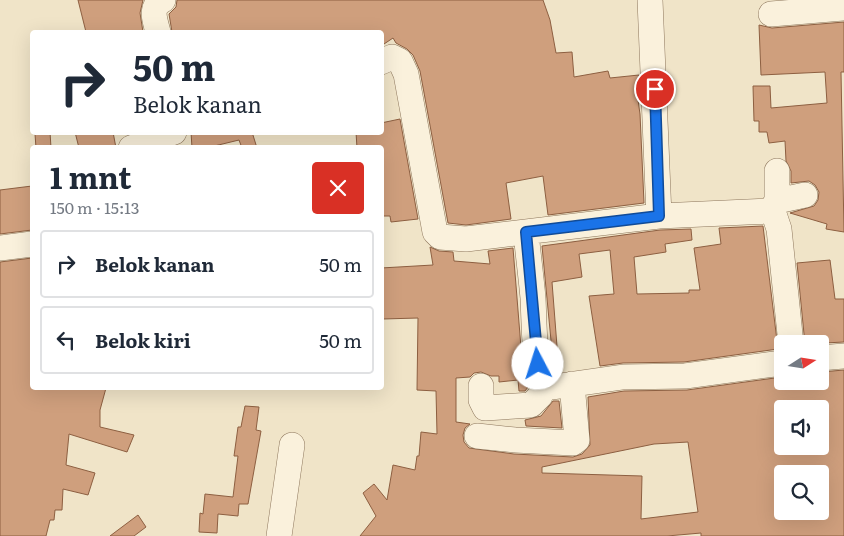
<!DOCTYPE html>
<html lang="id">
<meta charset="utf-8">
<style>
:root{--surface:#fff;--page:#f6f6f7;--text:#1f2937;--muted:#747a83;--line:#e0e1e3}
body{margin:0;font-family:Literata,serif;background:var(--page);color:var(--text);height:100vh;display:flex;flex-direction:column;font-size:19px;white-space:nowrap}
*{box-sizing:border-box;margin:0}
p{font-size:16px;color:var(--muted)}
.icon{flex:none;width:28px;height:28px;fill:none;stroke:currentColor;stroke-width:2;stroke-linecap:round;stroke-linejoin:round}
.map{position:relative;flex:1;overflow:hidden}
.sheet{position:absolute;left:30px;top:145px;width:354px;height:245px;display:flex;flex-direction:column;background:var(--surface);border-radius:5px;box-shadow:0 5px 20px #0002}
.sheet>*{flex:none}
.top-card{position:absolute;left:30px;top:30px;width:354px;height:105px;border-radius:5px;box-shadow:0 5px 20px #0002;background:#fff;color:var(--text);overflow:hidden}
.needle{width:32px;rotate:78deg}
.controls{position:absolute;left:774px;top:335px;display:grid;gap:10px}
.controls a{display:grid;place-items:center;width:55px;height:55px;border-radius:5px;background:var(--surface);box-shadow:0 5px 20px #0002;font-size:25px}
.pin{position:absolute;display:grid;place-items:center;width:42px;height:42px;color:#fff;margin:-21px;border:2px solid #fff;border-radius:50%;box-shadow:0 1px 5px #0007}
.me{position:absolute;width:55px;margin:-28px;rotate:355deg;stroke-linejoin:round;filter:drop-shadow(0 0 4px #0008)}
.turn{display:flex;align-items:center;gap:18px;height:105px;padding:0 20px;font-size:22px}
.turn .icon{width:65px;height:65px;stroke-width:2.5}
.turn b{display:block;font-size:35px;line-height:42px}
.round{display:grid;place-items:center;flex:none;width:52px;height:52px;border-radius:5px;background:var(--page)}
.summary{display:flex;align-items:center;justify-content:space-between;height:85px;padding:0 20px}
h1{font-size:30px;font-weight:700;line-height:38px}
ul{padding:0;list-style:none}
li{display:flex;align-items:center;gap:15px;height:68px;margin:0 10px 8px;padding:0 10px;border:2px solid var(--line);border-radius:5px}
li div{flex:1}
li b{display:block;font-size:19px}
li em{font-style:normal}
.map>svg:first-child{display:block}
.building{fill:#cf9f7d;stroke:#8d5f41;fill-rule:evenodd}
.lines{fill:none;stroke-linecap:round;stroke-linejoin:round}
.minor-casing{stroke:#8d765c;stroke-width:26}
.minor{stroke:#faf1dc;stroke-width:25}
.route-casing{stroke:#114b97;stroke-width:12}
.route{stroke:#1a73e8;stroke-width:9}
</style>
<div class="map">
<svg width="844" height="536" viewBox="0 0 844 536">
<rect width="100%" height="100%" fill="#f0e4c8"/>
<!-- building -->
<path class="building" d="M 78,0 L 143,0 L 140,13 L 143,32 L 86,32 Z
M 177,0 L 543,0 L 550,20 L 556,53 L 572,52 L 574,77 L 608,71 L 610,78 L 639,75 L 639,93 L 637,93 L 640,114 L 644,203 L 548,215 L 543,176 L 506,183 L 511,219 L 466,225 L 448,223 L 420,71 L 413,55 L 407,49 L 396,43 L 393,38 L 381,46 L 381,32 L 172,32 L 169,14 L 176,7 Z
M 844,22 L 844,72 L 841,72 L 844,232 L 826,229 L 827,224 L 790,213 L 814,206 L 818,200 L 819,192 L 815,185 L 809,181 L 791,183 L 791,171 L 786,161 L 785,141 L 769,143 L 767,132 L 759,132 L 759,121 L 754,121 L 753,86 L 770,86 L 771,108 L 827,103 L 825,72 L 761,75 L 759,25 L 772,28 Z
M 400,119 L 418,219 L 391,222 L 390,216 L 381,216 L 381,148 L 357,148 L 356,132 L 381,132 L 381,123 Z
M 50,132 L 51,148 L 36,148 L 35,134 Z
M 75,132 L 113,132 L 116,148 L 79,148 Z
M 191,132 L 252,132 L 257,148 L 242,148 L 239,140 L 206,148 L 192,148 Z
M 32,186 L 32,230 L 0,234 L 0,190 Z
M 763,226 L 778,349 L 684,362 L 623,363 L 600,366 L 589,296 L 614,294 L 610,250 L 579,254 L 582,277 L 552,282 L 559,372 L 554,372 L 542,246 L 660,230 L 691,229 L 692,240 L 665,244 L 666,252 L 634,257 L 637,294 L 689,293 L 689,290 L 700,290 L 694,248 L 721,244 L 719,228 Z
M 430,247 L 439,251 L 453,252 L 454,261 L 490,264 L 488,251 L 513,248 L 522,360 L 528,387 L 525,391 L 519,391 L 518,380 L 499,382 L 499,376 L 491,376 L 481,372 L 474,373 L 470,377 L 456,378 L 456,422 L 470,424 L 465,428 L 463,435 L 464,442 L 469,448 L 514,454 L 573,457 L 582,454 L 590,445 L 588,397 L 624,391 L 687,390 L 782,377 L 782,381 L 823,381 L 821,372 L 844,370 L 844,536 L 701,536 L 701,533 L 667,536 L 360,536 L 376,516 L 363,493 L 374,484 L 387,500 L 393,465 L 415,470 L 417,456 L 419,456 L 421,432 L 437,434 L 436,391 L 417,390 L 418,318 L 383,319 L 381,298 L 381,268 L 433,265 ZM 782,409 L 820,409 L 820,454 L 809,446 L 782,446 ZM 688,442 L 698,512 L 641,519 L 642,476 L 542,473 L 542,467 L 654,444 ZM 782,474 L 822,474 L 820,511 L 782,511 Z
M 32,258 L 32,388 L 106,388 L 100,410 L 100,427 L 134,435 L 127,452 L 69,434 L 66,465 L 95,473 L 88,495 L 63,489 L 62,510 L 55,510 L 54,520 L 50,520 L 46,536 L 0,536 L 0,262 Z
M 830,260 L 835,299 L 844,299 L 844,342 L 805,344 L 797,263 Z
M 553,401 L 559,401 L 562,428 L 526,426 L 525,420 L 541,416 Z
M 245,406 L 259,407 L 256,430 L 261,431 L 248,504 L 239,504 L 238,516 L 218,514 L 217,533 L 199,532 L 200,513 L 203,514 L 205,494 L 233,497 L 238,456 L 234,456 L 238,427 L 241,427 Z
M 138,515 L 146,527 L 134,536 L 110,536 Z"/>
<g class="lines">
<!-- minor casing -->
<g class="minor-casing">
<path id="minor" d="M 650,0 L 659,216
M 771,14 L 844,8
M 158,32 C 155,20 149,7 163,0
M 381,62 L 392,57 L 400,61 L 406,74 L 435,232 L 440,237 L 466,239 L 659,216 L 770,211 L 774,214 L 779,229 L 791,344
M 131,148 L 174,132
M 777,171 L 777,201
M 770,211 L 777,201 L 805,195
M 526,232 C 528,254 531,276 533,298 C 534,314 534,377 544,386 L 553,387 L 623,377 L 685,376 L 782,363
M 0,248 L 32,244
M 820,358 L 844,356
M 481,386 L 481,400 L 485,408 L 531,405 L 540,396 L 544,386
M 477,436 L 515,440 L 573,443 L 577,440 L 572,384
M 279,536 L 292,445"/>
</g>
<!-- minor -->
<use href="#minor" class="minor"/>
</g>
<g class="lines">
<!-- route casing -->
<g class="route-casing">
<path id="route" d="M 538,364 L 526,232 L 659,216 L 655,89"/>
</g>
<!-- route -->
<use href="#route" class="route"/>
</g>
</svg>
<div class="controls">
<a><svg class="needle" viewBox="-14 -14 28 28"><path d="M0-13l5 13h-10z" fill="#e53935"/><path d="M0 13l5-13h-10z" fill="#747a83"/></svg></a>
<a><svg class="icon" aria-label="sound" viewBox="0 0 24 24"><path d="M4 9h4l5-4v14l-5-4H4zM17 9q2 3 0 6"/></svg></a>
<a><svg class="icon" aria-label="search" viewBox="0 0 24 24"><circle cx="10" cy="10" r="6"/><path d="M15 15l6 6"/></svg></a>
</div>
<div class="pin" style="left:655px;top:89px;background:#d93025"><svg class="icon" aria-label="arrive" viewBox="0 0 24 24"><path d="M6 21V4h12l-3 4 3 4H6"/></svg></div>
<svg class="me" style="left:538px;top:364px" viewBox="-20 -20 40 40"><circle r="19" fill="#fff"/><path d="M0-13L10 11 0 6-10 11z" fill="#1a73e8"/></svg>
<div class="top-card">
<div class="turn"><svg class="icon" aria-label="right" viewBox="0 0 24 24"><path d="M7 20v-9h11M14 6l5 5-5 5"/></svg><div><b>50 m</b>Belok kanan</div></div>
</div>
<section class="sheet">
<div class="summary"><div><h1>1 mnt</h1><p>150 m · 15:13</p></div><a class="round" style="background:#d93025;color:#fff"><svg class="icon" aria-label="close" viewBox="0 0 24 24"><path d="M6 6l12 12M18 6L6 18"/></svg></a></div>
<ul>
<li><svg class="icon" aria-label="right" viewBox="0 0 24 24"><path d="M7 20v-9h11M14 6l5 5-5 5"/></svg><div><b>Belok kanan</b></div><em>50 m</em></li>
<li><svg class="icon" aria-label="left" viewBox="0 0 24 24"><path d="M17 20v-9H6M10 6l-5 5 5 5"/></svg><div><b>Belok kiri</b></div><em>50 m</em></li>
</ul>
</section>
</div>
